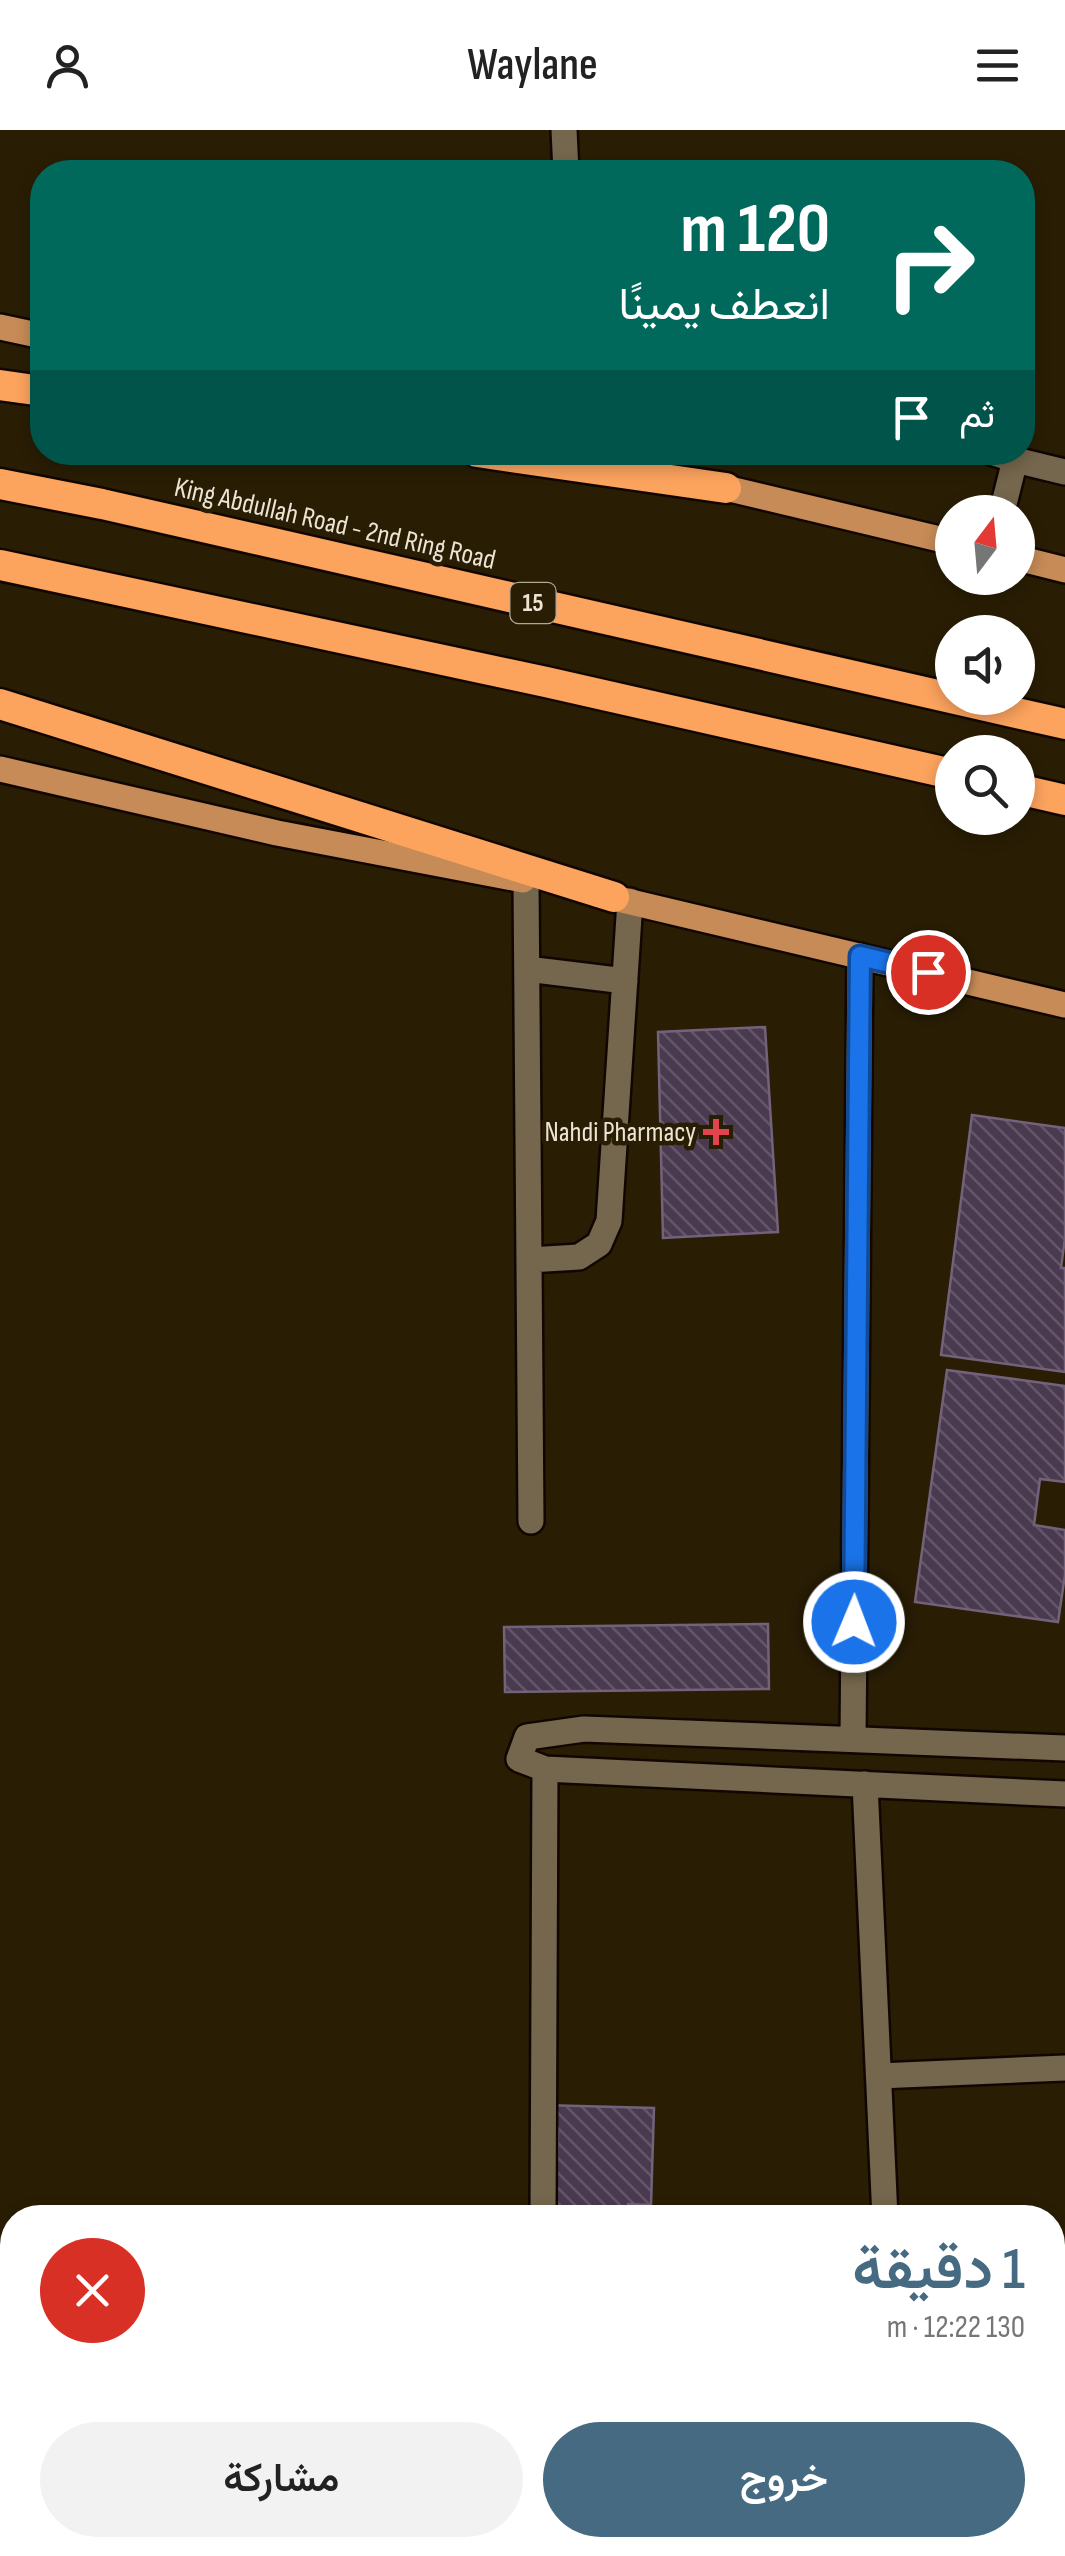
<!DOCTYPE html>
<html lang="ar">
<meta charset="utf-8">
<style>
:root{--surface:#fff;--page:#f2f2f2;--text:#222;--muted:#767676;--accent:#466a81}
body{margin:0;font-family:"Sofia Sans Condensed",Vazirmatn,sans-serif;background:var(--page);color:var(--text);direction:rtl;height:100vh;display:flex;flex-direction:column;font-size:38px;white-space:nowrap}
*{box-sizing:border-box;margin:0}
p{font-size:32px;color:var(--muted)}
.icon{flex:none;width:55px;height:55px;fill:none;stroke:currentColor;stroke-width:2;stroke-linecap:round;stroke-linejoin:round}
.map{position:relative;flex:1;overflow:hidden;direction:ltr}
.side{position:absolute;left:0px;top:2075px;width:1065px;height:352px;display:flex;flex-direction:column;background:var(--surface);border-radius:40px 40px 0 0;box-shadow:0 5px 15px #0003;direction:rtl}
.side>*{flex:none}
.banner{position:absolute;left:30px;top:30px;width:1005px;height:305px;border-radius:40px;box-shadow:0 5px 15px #0003;direction:rtl;background:#00695c;color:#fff;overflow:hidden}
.needle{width:65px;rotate:16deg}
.controls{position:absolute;left:935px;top:365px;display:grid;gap:20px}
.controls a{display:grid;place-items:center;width:100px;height:100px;border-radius:50%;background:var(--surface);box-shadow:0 5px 15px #0003;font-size:50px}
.pin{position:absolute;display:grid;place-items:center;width:85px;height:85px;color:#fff;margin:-42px;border:5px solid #fff;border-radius:50%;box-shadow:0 2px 10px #0007}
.me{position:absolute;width:110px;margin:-55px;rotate:1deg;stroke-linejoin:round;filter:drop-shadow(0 0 8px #0008)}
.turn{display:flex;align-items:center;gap:35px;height:210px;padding:0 40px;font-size:45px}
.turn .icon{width:130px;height:130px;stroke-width:2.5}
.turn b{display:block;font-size:70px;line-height:85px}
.then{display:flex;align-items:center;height:95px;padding:0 40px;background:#0003;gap:20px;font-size:38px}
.round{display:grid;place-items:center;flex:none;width:105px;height:105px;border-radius:52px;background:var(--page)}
.summary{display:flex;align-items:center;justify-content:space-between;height:170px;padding:0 40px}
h1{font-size:60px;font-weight:600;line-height:75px;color:var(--accent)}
.action{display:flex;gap:20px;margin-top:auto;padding:20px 40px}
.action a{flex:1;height:115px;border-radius:60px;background:var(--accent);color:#fff;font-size:40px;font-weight:600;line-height:115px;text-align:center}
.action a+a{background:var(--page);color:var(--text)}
header{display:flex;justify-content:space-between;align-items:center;height:130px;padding:0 40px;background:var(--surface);font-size:45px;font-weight:600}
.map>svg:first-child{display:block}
.building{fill:url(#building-back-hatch);stroke:#73627a;stroke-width:2.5}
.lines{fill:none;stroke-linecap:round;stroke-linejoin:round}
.minor-casing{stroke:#110700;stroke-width:30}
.major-casing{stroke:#110700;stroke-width:30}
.highway-casing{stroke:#110700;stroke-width:35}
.minor{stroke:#75674d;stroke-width:25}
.major{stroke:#c68b57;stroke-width:25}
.highway{stroke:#fca35e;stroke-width:30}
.route-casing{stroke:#114b97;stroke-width:25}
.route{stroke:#1a73e8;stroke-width:18}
.health-dot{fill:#e0444e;stroke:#291d04;stroke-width:4}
.labels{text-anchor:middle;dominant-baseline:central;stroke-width:9;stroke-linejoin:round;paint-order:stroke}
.shield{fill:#291d04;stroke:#b2a896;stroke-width:2.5}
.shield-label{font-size:25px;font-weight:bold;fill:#ece4d5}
.street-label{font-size:28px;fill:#ece4d5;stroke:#291d04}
.poi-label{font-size:28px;fill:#ece4d5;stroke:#291d04;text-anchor:end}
</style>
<header><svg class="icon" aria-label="menu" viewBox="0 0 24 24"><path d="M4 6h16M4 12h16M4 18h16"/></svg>Waylane<svg class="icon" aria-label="person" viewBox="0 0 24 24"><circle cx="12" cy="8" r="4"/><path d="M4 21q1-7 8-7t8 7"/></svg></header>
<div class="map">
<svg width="1065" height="2426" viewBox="0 0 1065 2426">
<defs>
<pattern id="building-back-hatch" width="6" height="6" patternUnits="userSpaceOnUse" patternTransform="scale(2.5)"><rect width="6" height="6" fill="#4a3a50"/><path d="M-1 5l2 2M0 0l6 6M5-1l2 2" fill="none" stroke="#645668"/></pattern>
</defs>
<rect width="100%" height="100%" fill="#291d04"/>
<!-- building -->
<path class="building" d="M 765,897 L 778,1102 L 663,1108 L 658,902 Z
M 972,985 L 1065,998 L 1065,1108 L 1061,1138 L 1065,1138 L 1065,1242 L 941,1225 Z
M 947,1240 L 1065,1256 L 1065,1352 L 1040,1349 L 1034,1395 L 1065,1400 L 1065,1445 L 1058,1492 L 915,1472 Z
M 768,1494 L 769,1559 L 505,1562 L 504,1497 Z
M 542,1975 L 654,1978 L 651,2075 L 628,2074 L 628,2088 L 555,2088 L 558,2002 L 541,2001 Z"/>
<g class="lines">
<!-- minor casing -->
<g class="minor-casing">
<path id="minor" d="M 564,0 L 566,42
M 991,322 L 1015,330 L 1002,382
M 1015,330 L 1065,342
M 526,751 L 531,1391
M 527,839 L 625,851
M 529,1130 L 579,1127 L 599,1114 L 609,1091 L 630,771
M 853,1609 L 860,826
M 1065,1618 L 584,1599 L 527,1607 L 519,1629 L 545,1639 L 1065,1664
M 865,1654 L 885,2088
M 879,1946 L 1065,1938
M 543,2088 L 545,1639
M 1052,2157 L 1065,2156
M 900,2415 L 901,2426
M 541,2426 L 542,2415"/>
</g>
<!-- major casing -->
<g class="major-casing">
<path id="major" d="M 0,197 L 42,206
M 709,354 L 952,412
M 1018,428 L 1065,440
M 0,639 L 277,703 L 523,750
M 597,764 L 1065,875"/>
</g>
<!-- highway casing -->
<g class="highway-casing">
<path id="highway" d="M 0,255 L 42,261
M 477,322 L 726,358
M 0,354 L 102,374 L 1065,594
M 0,435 L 546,552 L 952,644
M 0,574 L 614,767
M 1018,659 L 1065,670"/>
</g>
<!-- minor -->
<use href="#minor" class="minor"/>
<!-- major -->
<use href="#major" class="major"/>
<!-- highway -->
<use href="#highway" class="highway"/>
</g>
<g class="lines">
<!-- route casing -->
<g class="route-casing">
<path id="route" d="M 854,1492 L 860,826 L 928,842"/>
</g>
<!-- route -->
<use href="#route" class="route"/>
</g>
<!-- markers -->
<path class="health-dot" d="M711 987h10v10h10v10h-10v10h-10v-10h-10v-10h10z"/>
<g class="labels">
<!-- shield labels -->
<rect class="shield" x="510.5" y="453" width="45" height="40" rx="8"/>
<g class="shield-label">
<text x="533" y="473">15</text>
</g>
<!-- street labels -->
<g class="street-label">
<text transform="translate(335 394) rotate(13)">King Abdullah Road - 2nd Ring Road</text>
</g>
<!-- poi labels -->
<g class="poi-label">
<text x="696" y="1002">Nahdi Pharmacy</text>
</g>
</g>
</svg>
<div class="controls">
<a><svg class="needle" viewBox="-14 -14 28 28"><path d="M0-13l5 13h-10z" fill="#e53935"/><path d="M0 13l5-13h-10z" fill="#767676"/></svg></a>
<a><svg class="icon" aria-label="sound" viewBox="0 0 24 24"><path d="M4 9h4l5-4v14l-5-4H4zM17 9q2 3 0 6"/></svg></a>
<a><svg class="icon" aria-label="search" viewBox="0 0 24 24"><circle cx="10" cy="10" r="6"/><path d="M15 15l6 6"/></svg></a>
</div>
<div class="pin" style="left:928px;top:842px;background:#d93025"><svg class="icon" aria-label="arrive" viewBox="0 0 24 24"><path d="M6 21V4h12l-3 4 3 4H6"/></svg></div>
<svg class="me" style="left:854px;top:1492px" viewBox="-20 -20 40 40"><circle r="17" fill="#1a73e8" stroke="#fff" stroke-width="3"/><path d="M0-11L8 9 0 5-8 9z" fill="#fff"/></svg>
<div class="banner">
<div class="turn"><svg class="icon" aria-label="right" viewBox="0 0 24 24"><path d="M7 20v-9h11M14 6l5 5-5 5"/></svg><div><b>120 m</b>انعطف يمينًا</div></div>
<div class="then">ثم<svg class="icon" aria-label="arrive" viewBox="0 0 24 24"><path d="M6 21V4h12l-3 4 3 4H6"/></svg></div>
</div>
<section class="side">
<div class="summary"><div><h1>1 دقيقة</h1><p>130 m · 12:22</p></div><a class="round" style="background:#d93025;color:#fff"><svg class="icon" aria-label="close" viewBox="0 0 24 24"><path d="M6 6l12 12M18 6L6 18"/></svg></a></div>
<div class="action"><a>خروج</a><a>مشاركة</a></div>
</section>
</div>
